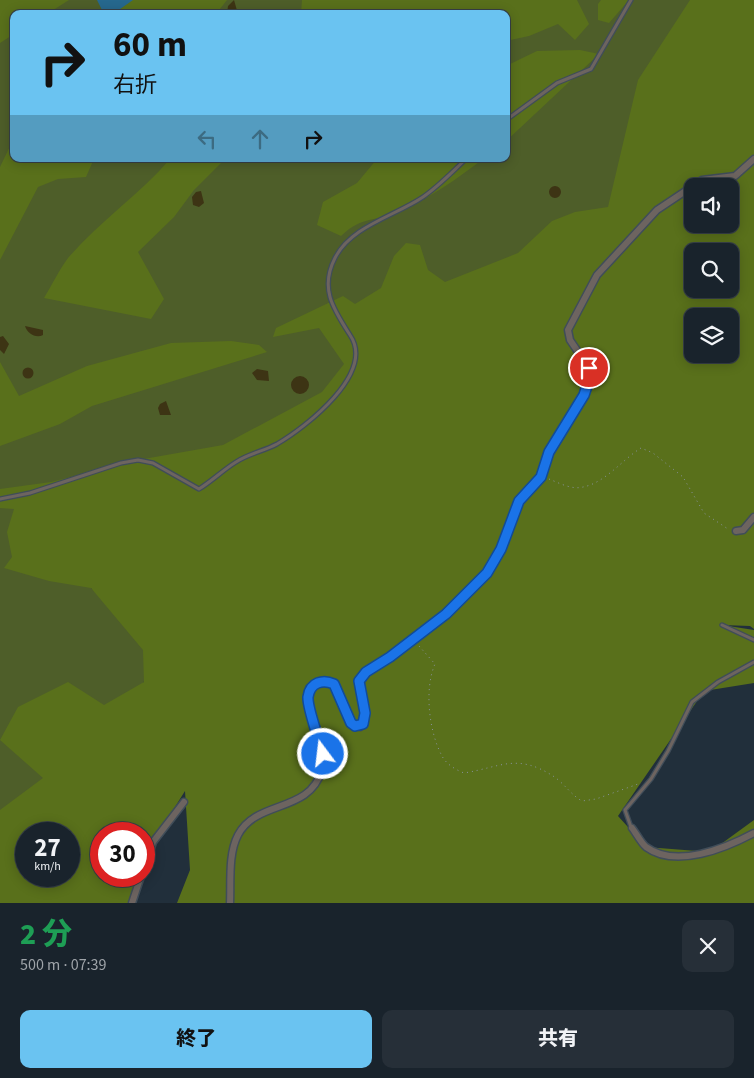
<!DOCTYPE html>
<html lang="ja">
<meta charset="utf-8">
<style>
:root{--surface:#19232c;--page:#262f38;--text:#f1f3f6;--muted:#9fa4a9;--line:#374048;--accent:#6ac3f1}
body{margin:0;font-family:"Source Sans 3","Noto Sans JP",sans-serif;background:var(--page);color:var(--text);height:100vh;display:flex;flex-direction:column;font-size:19px;white-space:nowrap}
*{box-sizing:border-box;margin:0}
p{font-size:16px;color:var(--muted)}
.icon{flex:none;width:28px;height:28px;fill:none;stroke:currentColor;stroke-width:2;stroke-linecap:round;stroke-linejoin:round}
.map{position:relative;height:903px;overflow:hidden}
.drawer{display:flex;flex-direction:column;background:var(--surface);flex:1}
.drawer>*{flex:none}
.hud{position:absolute;left:10px;top:10px;width:500px;height:152px;border-radius:10px;box-shadow:0 2px 12px #0003,0 0 0 1px var(--line);background:#6ac3f1;color:#111;overflow:hidden}
.fabs{position:absolute;left:684px;top:178px;display:grid;gap:10px}
.fabs a{display:grid;place-items:center;width:55px;height:55px;border-radius:10px;background:var(--surface);box-shadow:0 2px 12px #0003,0 0 0 1px var(--line);font-size:25px}
.speed{position:absolute;left:15px;top:822px;display:flex;gap:10px;font-size:25px;font-weight:700;text-align:center}
.speed>*{display:grid;place-content:center;width:65px;height:65px;border-radius:50%;background:var(--surface);box-shadow:0 2px 12px #0003,0 0 0 1px var(--line);line-height:1}
.speed small{font-size:12px;font-weight:400}
.speed .limit{border:8px solid #d22;background:#fff;color:#111}
.pin{position:absolute;display:grid;place-items:center;width:42px;height:42px;color:#fff;margin:-21px;border:2px solid #fff;border-radius:50%;box-shadow:0 1px 5px #0007}
.me{position:absolute;width:55px;margin:-28px;rotate:345deg;stroke-linejoin:round;filter:drop-shadow(0 0 4px #0008)}
.turn{display:flex;align-items:center;gap:18px;height:105px;padding:0 20px;font-size:22px}
.turn .icon{width:65px;height:65px;stroke-width:2.5}
.turn b{display:block;font-size:35px;line-height:42px}
.lanes{display:flex;align-items:center;height:48px;padding:0 20px;background:#0003;justify-content:center;gap:25px;direction:ltr}
.lanes .off{opacity:.35}
.round{display:grid;place-items:center;flex:none;width:52px;height:52px;border-radius:10px;background:var(--page)}
.summary{display:flex;align-items:center;justify-content:space-between;height:85px;padding:0 20px}
h1{font-size:30px;font-weight:800;line-height:38px;color:#1e9e55}
.primary-button{display:flex;gap:10px;margin-top:auto;padding:10px 20px}
.primary-button a{flex:1;height:58px;border-radius:10px;background:var(--accent);color:#111;font-size:20px;font-weight:800;line-height:58px;text-align:center}
.primary-button a+a{background:var(--page);color:var(--text)}
.map>svg:first-child{display:block}
.green{fill:#4e5e29;fill-rule:evenodd}
.forest{fill:#59701b;fill-rule:evenodd}
.sand{fill:#3d3414}
.water{fill:#26688e}
.lines{fill:none;stroke-linecap:round;stroke-linejoin:round}
.service-casing{stroke:#404d59;stroke-width:5.5}
.minor-casing{stroke:#404d59;stroke-width:9}
.path{stroke:#89949e;stroke-width:1;stroke-dasharray:1 4;stroke-linecap:butt}
.service{stroke:#6d6460;stroke-width:3}
.minor{stroke:#6d6460;stroke-width:6}
.route-casing{stroke:#114b97;stroke-width:12}
.route{stroke:#1a73e8;stroke-width:9}
</style>
<div class="map">
<svg width="754" height="903" viewBox="0 0 754 903">
<rect width="100%" height="100%" fill="#212f3b"/>
<!-- green -->
<path class="green" d="M 0,0 L 729,0 L 620,225 L 91,588 L 157,640 L 120,758 L 0,822 ZM 14,14 L 506,14 L 506,159 L 14,159 Z"/>
<!-- forest -->
<path class="forest" d="M 0,0 L 69,0 L 47,14 L 14,14 L 14,34 L 0,43 Z
M 132,0 L 227,0 L 216,14 L 113,14 Z
M 302,0 L 577,0 L 589,24 L 575,40 L 558,24 L 529,36 L 506,41 L 506,14 L 301,14 Z
M 601,0 L 629,0 L 609,23 L 598,20 L 598,4 Z
M 690,0 L 754,0 L 754,629 L 750,626 L 722,625 L 754,630 L 754,683 L 704,691 L 618,816 L 646,847 L 710,852 L 754,820 L 754,903 L 177,903 L 190,870 L 185,791 L 153,842 L 144,874 L 144,834 L 101,834 L 101,876 L 143,876 L 135,903 L 0,903 L 0,810 L 43,778 L 0,740 L 18,707 L 68,682 L 104,705 L 144,682 L 143,650 L 91,588 L 49,581 L 4,568 L 12,557 L 7,532 L 14,509 L 0,508 L 0,489 L 51,482 L 138,460 L 223,445 L 322,392 L 344,364 L 319,328 L 273,337 L 276,328 L 343,296 L 355,304 L 381,288 L 394,256 L 406,243 L 420,245 L 428,270 L 445,282 L 518,253 L 552,221 L 575,212 L 608,207 L 638,80 ZM 692,186 L 730,186 L 730,224 L 692,224 ZM 692,251 L 730,251 L 730,289 L 692,289 ZM 692,316 L 730,316 L 730,354 L 692,354 ZM 26,834 L 69,834 L 69,876 L 26,876 Z
M 580,50 L 599,54 L 506,141 L 506,66 L 537,51 Z
M 14,138 L 14,159 L 94,159 L 86,177 L 58,179 L 38,187 L 0,260 L 0,167 Z
M 170,159 L 225,159 L 194,190 L 174,217 L 138,252 L 164,299 L 151,319 L 44,298 C 52,285 59,270 68,258 C 99,222 139,195 170,159 Z
M 377,159 L 483,159 C 458,178 430,198 401,211 C 377,222 363,215 341,236 L 317,225 L 323,202 L 357,183 Z
M 231,341 L 259,345 L 267,352 L 92,406 L 60,424 L 0,446 L 0,362 L 19,396 L 87,366 L 171,343 Z"/>
<!-- sand -->
<path class="sand" d="M 234,0 L 238,14 L 227,14 L 228,6 Z
M549 192a6 6 0 1 1 12 0a6 6 0 1 1-12 0Z
M 201,191 L 204,203 L 199,207 L 193,205 L 192,197 L 196,192 Z
M 25,326 L 43,330 L 43,335 C 36,339 27,333 25,326 Z
M 3,336 L 9,344 L 4,354 L 0,350 L 0,337 Z
M22.5 373a5.5 5.5 0 1 1 11 0a5.5 5.5 0 1 1-11 0Z
M 257,369 L 268,371 L 269,381 L 257,380 L 252,373 Z
M291 385a9 9 0 1 1 18 0a9 9 0 1 1-18 0Z
M 166,401 L 171,415 L 160,415 L 158,408 L 160,404 Z"/>
<!-- water -->
<path class="water" d="M 97,0 L 133,0 L 113,14 L 104,14 Z"/>
<g class="lines">
<!-- service casing -->
<g class="service-casing">
<path id="service" d="M 506,120 L 557,83 L 591,69 L 631,0
M 0,499 L 30,493 L 121,463 L 138,460 L 153,463 L 199,489 C 212,481 223,470 236,462 C 248,454 264,451 277,444 C 306,427 376,373 350,335 C 334,310 319,289 335,258 C 351,226 395,216 423,197 C 439,186 452,172 466,159
M 722,625 L 754,640
M 631,827 L 625,810 L 651,779 L 668,751 L 692,702 L 718,682 L 754,662"/>
</g>
<!-- minor casing -->
<g class="minor-casing">
<path id="minor" d="M 736,531 L 743,530 L 754,517
M 632,828 C 636,833 641,843 646,847 C 676,869 726,848 754,833
M 144,869 L 153,842 L 184,802
M 132,903 L 141,876
M 230,903 C 231,882 228,854 238,835 C 257,799 309,814 322,770 C 328,747 311,722 308,699 C 307,684 322,678 334,684 L 351,723 L 360,727 L 363,724 L 365,713 L 359,681 L 366,672 L 390,657 L 447,614 L 487,573 L 501,549 L 519,501 L 541,477 L 549,452 L 584,395 L 589,380 L 589,368 L 570,340 L 568,330 L 597,275 L 657,210 L 702,180 L 735,176 L 754,159"/>
</g>
<!-- path -->
<path class="path" d="M 549,479 C 559,483 572,490 583,487 C 605,483 623,459 641,448 L 653,453 L 683,477 L 704,513 L 728,529
M 419,646 L 435,664 C 424,689 429,732 442,756 C 446,764 456,770 464,773 C 501,767 517,753 553,776 C 564,783 571,795 582,801 L 596,799 L 641,783"/>
<!-- service -->
<use href="#service" class="service"/>
<!-- minor -->
<use href="#minor" class="minor"/>
</g>
<g class="lines">
<!-- route casing -->
<g class="route-casing">
<path id="route" d="M 323,754 C 320,742 307,708 308,697 C 310,682 323,679 334,684 L 351,723 L 355,726 L 363,724 L 365,713 L 359,681 L 366,672 L 390,657 L 446,614 L 487,573 L 501,549 L 519,501 L 541,477 L 549,452 L 584,395 L 589,380 L 589,368"/>
</g>
<!-- route -->
<use href="#route" class="route"/>
</g>
</svg>
<div class="fabs">
<a><svg class="icon" aria-label="sound" viewBox="0 0 24 24"><path d="M4 9h4l5-4v14l-5-4H4zM17 9q2 3 0 6"/></svg></a>
<a><svg class="icon" aria-label="search" viewBox="0 0 24 24"><circle cx="10" cy="10" r="6"/><path d="M15 15l6 6"/></svg></a>
<a><svg class="icon" aria-label="layers" viewBox="0 0 24 24"><path d="M12 4l9 5-9 5-9-5zM3 14l9 5 9-5"/></svg></a>
</div>
<div class="speed"><div>27<small>km/h</small></div><div class="limit">30</div></div>
<div class="pin" style="left:589px;top:368px;background:#d93025"><svg class="icon" aria-label="arrive" viewBox="0 0 24 24"><path d="M6 21V4h12l-3 4 3 4H6"/></svg></div>
<svg class="me" style="left:323px;top:754px" viewBox="-20 -20 40 40"><circle r="17" fill="#1a73e8" stroke="#fff" stroke-width="3"/><path d="M0-11L8 9 0 5-8 9z" fill="#fff"/></svg>
<div class="hud">
<div class="turn"><svg class="icon" aria-label="right" viewBox="0 0 24 24"><path d="M7 20v-9h11M14 6l5 5-5 5"/></svg><div><b>60 m</b>右折</div></div>
<div class="lanes"><svg class="icon off" aria-label="left" viewBox="0 0 24 24"><path d="M17 20v-9H6M10 6l-5 5 5 5"/></svg><svg class="icon off" aria-label="ahead" viewBox="0 0 24 24"><path d="M12 20V5M6 11l6-6 6 6"/></svg><svg class="icon" aria-label="right" viewBox="0 0 24 24"><path d="M7 20v-9h11M14 6l5 5-5 5"/></svg></div>
</div>
</div>
<section class="drawer">
<div class="summary"><div><h1>2 分</h1><p>500 m · 07:39</p></div><a class="round"><svg class="icon" aria-label="close" viewBox="0 0 24 24"><path d="M6 6l12 12M18 6L6 18"/></svg></a></div>
<div class="primary-button"><a>終了</a><a>共有</a></div>
</section>
